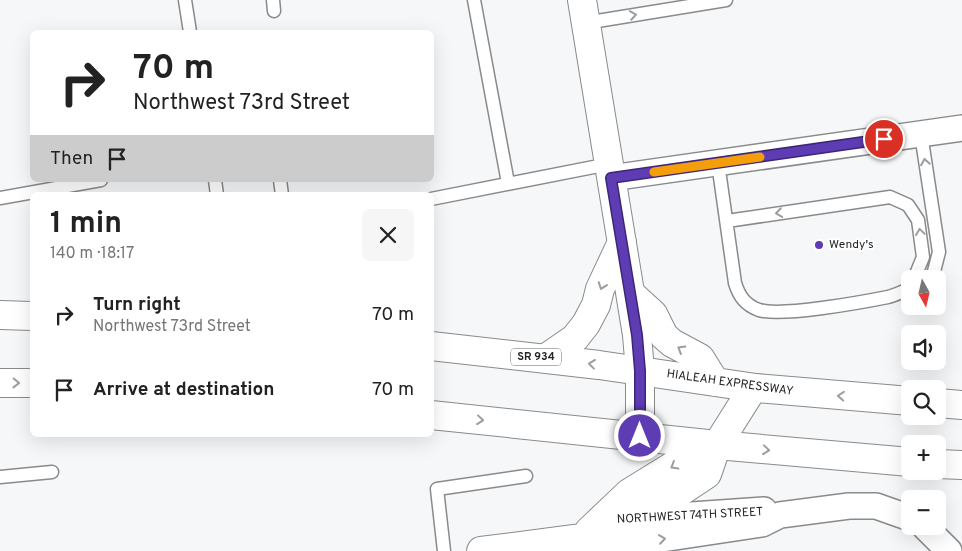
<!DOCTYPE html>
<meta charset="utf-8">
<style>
:root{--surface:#fff;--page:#f6f6f6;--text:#222;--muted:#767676}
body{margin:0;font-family:Overpass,sans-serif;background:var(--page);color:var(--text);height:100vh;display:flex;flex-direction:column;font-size:19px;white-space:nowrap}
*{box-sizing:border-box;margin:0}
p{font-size:16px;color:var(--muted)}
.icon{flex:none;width:28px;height:28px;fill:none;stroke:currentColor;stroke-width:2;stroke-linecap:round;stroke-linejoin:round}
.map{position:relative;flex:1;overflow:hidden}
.side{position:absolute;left:30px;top:192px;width:404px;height:245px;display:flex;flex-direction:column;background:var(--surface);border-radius:8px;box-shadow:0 5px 20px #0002}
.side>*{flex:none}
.top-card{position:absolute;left:30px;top:30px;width:404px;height:152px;border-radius:8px;box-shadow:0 5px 20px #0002;background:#fff;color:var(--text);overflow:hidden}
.needle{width:32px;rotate:172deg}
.buttons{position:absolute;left:901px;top:270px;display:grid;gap:10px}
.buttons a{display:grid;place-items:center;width:45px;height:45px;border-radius:8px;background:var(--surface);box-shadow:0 5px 20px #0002;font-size:25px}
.pin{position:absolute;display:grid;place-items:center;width:42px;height:42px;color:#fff;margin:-21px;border:2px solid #fff;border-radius:50%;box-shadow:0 1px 5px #0007}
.me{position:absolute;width:55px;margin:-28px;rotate:0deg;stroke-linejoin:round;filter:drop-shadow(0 0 4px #0008)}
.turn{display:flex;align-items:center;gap:18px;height:105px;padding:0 20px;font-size:22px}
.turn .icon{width:65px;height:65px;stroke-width:2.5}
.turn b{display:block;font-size:35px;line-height:42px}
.then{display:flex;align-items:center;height:48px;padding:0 20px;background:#0003;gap:10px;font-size:19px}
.round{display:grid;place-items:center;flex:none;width:52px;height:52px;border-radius:8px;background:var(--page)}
.headline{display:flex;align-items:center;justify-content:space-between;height:85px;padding:0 20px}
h1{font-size:30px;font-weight:700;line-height:38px}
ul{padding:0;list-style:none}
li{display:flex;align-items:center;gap:15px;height:75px;padding:0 20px}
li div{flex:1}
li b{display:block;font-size:19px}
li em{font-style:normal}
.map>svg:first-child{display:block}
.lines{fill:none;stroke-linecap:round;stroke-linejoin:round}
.lane-casing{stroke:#898a8b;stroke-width:15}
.street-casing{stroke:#898a8b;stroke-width:28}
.secondary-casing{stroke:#898a8b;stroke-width:30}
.primary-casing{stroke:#898a8b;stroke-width:30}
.lane{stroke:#fff;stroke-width:12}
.street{stroke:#fff;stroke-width:25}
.secondary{stroke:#fff;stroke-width:28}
.primary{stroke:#fff;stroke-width:28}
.oneway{stroke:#9d9d9d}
.route-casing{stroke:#3d2775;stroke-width:12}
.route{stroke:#5e3cb4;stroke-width:9}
.slow{stroke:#f59e0b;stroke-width:9}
.poi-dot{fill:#5e3cb4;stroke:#fff;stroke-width:2}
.labels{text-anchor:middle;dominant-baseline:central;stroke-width:4;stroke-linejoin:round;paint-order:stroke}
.shield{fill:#fff;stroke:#666667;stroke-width:1}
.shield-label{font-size:11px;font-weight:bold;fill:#252526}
.poi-label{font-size:12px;fill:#252526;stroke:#fff;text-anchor:start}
.street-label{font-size:12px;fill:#252526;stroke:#fff}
</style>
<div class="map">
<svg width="962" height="551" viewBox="0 0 962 551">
<rect width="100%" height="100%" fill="#f6f7f8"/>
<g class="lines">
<!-- lane casing -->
<g class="lane-casing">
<path id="lane" d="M 185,0 L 190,32
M 273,0 L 274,11
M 474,0 L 508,183
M 585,23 L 726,0
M 921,134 L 939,252 L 932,279
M 718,163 L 735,283 C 739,296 745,305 759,310 C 781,317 863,302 888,297 C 896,295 903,291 910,289
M 215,180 L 217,195
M 280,180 L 282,195
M 0,198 L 101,180
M 431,199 L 609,164
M 727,221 L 890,197 L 908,205 L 918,220 L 923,257 L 914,279
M 0,477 L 52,472
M 444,551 L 437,489 L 526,476"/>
</g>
<!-- street casing -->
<g class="street-casing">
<path id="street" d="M 611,178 L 962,128
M 634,519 L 764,510
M 924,526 L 949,551
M 582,538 L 601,548 L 762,524 L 780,515 L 849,506 L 876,506 L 910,518"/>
</g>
<!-- secondary casing -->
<g class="secondary-casing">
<path id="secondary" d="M 582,0 L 637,335 L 640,371 L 640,437
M 546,358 L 575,338 L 586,324 L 596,305 L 600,289 L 622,242
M 589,531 L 629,493 L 676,464 L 717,445
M 481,551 L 582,538 L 624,523 L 665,502 L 707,474 L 717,445 L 753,388"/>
</g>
<!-- primary casing -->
<g class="primary-casing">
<path id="primary" d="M 631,294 L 653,314 L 664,336 L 672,343 L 700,358 L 715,382
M 0,315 L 32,316
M 431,346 L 599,365 L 756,388 L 910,401
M 0,383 L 32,383
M 938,403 L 962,405
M 431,415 L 717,445 L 910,462
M 938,464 L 962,465"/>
</g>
<!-- lane -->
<use href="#lane" class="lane"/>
<!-- street -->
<use href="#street" class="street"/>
<!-- secondary -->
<use href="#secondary" class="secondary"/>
<!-- primary -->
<use href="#primary" class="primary"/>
</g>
<!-- one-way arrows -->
<defs><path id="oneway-chevron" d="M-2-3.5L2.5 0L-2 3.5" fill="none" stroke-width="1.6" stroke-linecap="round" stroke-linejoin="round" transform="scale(1.25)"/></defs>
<g class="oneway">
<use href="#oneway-chevron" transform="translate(633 15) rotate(-9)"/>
<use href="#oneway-chevron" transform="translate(925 162) rotate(-99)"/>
<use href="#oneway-chevron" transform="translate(779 213) rotate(171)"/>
<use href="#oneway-chevron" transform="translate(920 232) rotate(-98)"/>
<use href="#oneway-chevron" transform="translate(602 286) rotate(110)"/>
<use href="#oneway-chevron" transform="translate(681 349) rotate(-149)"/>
<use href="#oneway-chevron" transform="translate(592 364) rotate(-173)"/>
<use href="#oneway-chevron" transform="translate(16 383) rotate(1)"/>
<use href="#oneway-chevron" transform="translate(841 396) rotate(-175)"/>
<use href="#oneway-chevron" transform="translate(480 420) rotate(6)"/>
<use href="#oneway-chevron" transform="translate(766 450) rotate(6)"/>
<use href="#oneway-chevron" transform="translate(674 466) rotate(150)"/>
<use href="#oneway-chevron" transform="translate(662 539) rotate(-8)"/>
</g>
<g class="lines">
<!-- route casing -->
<g class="route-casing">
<path id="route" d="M 640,436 L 640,371 L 637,335 L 611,178 L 884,139"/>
</g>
<!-- route -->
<use href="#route" class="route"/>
<!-- slow -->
<path class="slow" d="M 654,172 L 760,157"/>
</g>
<!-- markers -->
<circle class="poi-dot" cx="819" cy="245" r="5"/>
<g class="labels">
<!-- shield labels -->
<rect class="shield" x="511" y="348.5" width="50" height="17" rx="4"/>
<g class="shield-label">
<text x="536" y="357">SR 934</text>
</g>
<!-- poi labels -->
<g class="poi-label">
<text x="829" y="245">Wendy's</text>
</g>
<!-- street labels -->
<g class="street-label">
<text transform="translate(730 383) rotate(8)">HIALEAH EXPRESSWAY</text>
<text transform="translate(690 516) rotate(-3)">NORTHWEST 74TH STREET</text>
</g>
</g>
</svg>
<div class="buttons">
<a><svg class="needle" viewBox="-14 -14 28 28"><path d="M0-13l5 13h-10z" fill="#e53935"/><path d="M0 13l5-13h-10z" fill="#767676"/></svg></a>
<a><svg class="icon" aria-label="sound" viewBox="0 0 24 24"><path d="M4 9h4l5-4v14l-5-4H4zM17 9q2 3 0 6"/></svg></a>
<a><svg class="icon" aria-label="search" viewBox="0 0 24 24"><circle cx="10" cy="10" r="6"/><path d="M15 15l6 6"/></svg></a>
<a>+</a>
<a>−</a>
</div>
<div class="pin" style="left:884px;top:139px;background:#d93025"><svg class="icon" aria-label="arrive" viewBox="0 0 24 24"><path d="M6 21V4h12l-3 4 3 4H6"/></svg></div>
<svg class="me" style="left:640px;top:436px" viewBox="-20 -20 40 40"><circle r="17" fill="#5e3cb4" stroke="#fff" stroke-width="3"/><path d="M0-11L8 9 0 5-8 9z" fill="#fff"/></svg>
<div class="top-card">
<div class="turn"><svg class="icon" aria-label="right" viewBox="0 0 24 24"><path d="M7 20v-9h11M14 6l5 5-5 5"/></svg><div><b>70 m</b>Northwest 73rd Street</div></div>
<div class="then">Then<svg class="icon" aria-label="arrive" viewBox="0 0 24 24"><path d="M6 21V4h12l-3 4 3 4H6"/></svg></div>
</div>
<section class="side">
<div class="headline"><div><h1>1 min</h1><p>140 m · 18:17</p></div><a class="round"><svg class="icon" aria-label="close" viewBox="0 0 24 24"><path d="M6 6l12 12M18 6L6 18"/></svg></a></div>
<ul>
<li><svg class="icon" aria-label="right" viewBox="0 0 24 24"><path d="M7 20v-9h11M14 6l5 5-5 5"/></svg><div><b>Turn right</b><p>Northwest 73rd Street</p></div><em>70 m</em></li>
<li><svg class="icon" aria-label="arrive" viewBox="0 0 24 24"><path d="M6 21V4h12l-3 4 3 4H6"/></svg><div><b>Arrive at destination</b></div><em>70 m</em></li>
</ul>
</section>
</div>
